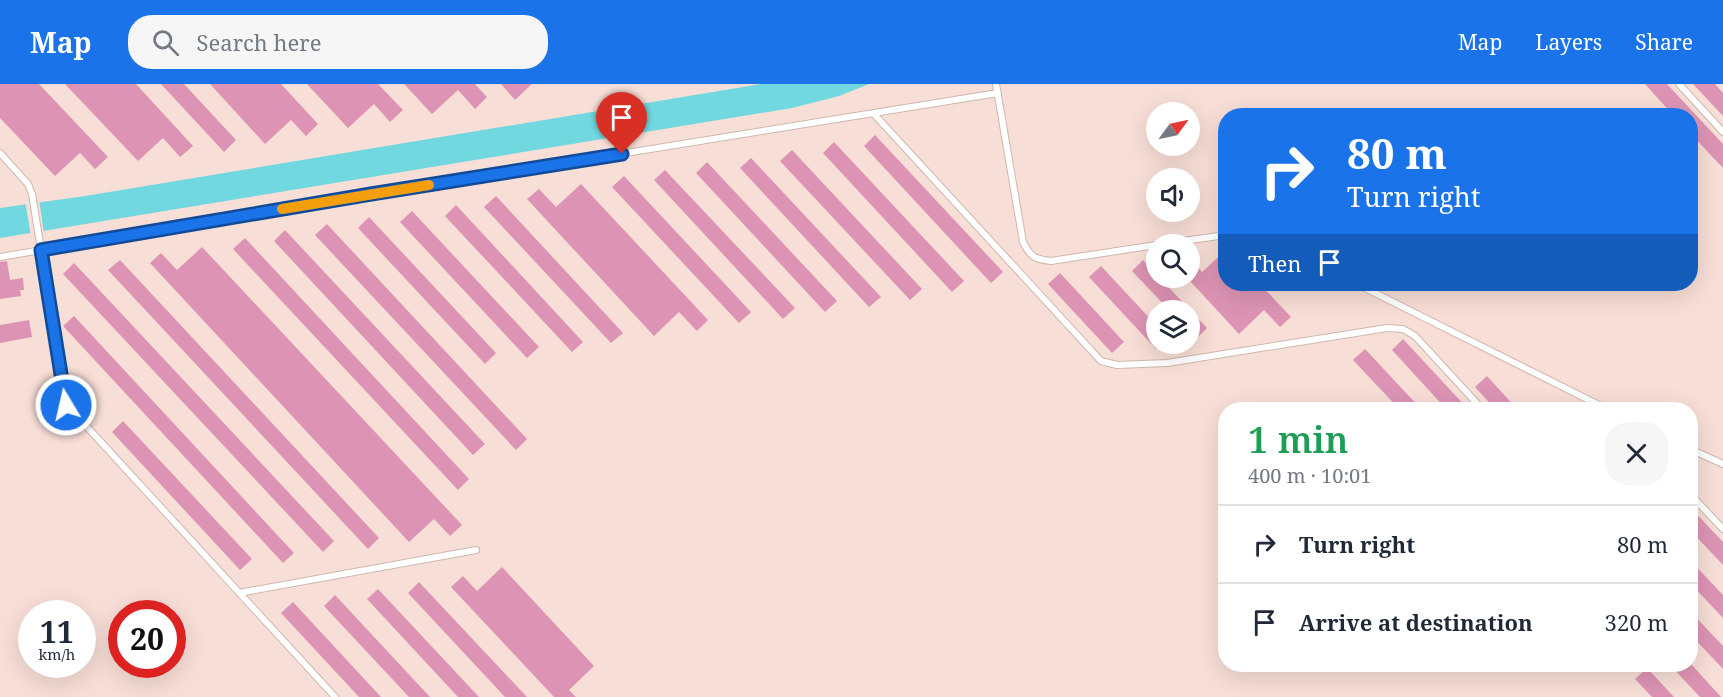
<!DOCTYPE html>
<meta charset="utf-8">
<style>
:root{--surface:#fff;--page:#f6f6f7;--text:#1f2937;--muted:#747a83;--line:#e0e1e3;--accent:#1a73e8}
body{margin:0;font-family:"Noto Serif",serif;background:var(--page);color:var(--text);height:100vh;display:flex;flex-direction:column;font-size:22px;white-space:nowrap}
*{box-sizing:border-box;margin:0}
p{font-size:20px;color:var(--muted)}
.icon{flex:none;width:33px;height:33px;fill:none;stroke:currentColor;stroke-width:2;stroke-linecap:round;stroke-linejoin:round}
.map{position:relative;flex:1;overflow:hidden}
.drawer{position:absolute;left:1218px;top:318px;width:480px;height:270px;display:flex;flex-direction:column;background:var(--surface);border-radius:24px;box-shadow:0 6px 24px #0002}
.drawer>*{flex:none}
.banner{position:absolute;left:1218px;top:24px;width:480px;height:183px;border-radius:24px;box-shadow:0 6px 24px #0002;background:#1a73e8;color:#fff;overflow:hidden}
.needle{width:39px;rotate:57deg}
.fabs{position:absolute;left:1146px;top:18px;display:grid;gap:12px}
.fabs a{display:grid;place-items:center;width:54px;height:54px;border-radius:50%;background:var(--surface);box-shadow:0 6px 24px #0002;font-size:30px}
.speed{position:absolute;left:18px;top:516px;display:flex;gap:12px;font-size:30px;font-weight:700;text-align:center}
.speed>*{display:grid;place-content:center;width:78px;height:78px;border-radius:50%;background:var(--surface);box-shadow:0 6px 24px #0002;line-height:1}
.speed small{font-size:15px;font-weight:400}
.speed .limit{border:9px solid #d22;background:#fff;color:#111}
.pin{position:absolute;display:grid;place-items:center;width:51px;height:51px;color:#fff;margin:-62px -26px;border-radius:50% 50% 50% 0;rotate:-45deg;box-shadow:0 0 6px #0007}
.pin .icon{rotate:45deg}
.me{position:absolute;width:66px;margin:-33px;rotate:351deg;stroke-linejoin:round;filter:drop-shadow(0 0 4px #0008)}
.turn{display:flex;align-items:center;gap:21px;height:126px;padding:0 30px;font-size:27px}
.turn .icon{width:78px;height:78px;stroke-width:2.5}
.turn b{display:block;font-size:42px;line-height:51px}
.then{display:flex;align-items:center;height:57px;padding:0 30px;background:#0003;gap:12px;font-size:22px}
.round{display:grid;place-items:center;flex:none;width:63px;height:63px;border-radius:24px;background:var(--page)}
.headline{display:flex;align-items:center;justify-content:space-between;height:102px;padding:0 30px}
h1{font-size:36px;font-weight:600;line-height:45px;color:#1e9e55}
ul{padding:0;list-style:none}
li{display:flex;align-items:center;gap:18px;height:78px;padding:0 30px;border-top:2px solid var(--line)}
li div{flex:1}
li b{display:block;font-size:22px}
li em{font-style:normal}
header{display:flex;align-items:center;gap:36px;box-sizing:border-box;height:84px;padding:0 30px;background:var(--accent);color:#fff}
header strong{font-size:28px}
nav{display:flex;gap:33px;margin-inline-start:auto;font-size:21px}
.search{width:420px;height:54px;background:var(--page);display:flex;align-items:center;gap:15px;box-sizing:border-box;padding:0 21px;border-radius:24px;color:var(--muted);font-size:22px}
.map>svg:first-child{display:block}
.water{fill:#70d8de}
.pier{fill:#f7ded6}
.building{fill:#dd94b4}
.lines{fill:none;stroke-linecap:round;stroke-linejoin:round}
.lane-casing{stroke:#cfb8af;stroke-width:8}
.lane{stroke:#fff;stroke-width:6}
.route-casing{stroke:#114b97;stroke-width:15}
.route{stroke:#1a73e8;stroke-width:10}
.slow{stroke:#f59e0b;stroke-width:10}
</style>
<header>
<strong>Map</strong>
<div class="search"><svg class="icon" aria-label="search" viewBox="0 0 24 24"><circle cx="10" cy="10" r="6"/><path d="M15 15l6 6"/></svg>Search here</div>
<nav><a>Map</a><a>Layers</a><a>Share</a></nav>
</header>
<div class="map">
<svg width="1723" height="613" viewBox="0 0 1723 613">
<rect width="100%" height="100%" fill="#f7ded6"/>
<!-- water -->
<path class="water" d="M 761,0 L 869,0 L 839,12 L 792,24 L 0,154 L 0,124 L 85,112 Z"/>
<!-- pier -->
<path class="pier" d="M 39,115 L 44,150 L 31,152 L 25,117 Z"/>
<!-- building -->
<path class="building" d="M 0,0 L 39,0 L 108,73 L 95,85 L 80,69 L 55,92 L 0,34 Z
M 65,0 L 136,0 L 193,62 L 180,73 L 163,54 L 138,77 Z
M 161,0 L 184,0 L 236,56 L 224,68 Z
M 210,0 L 281,0 L 318,40 L 306,52 L 291,36 L 265,60 Z
M 307,0 L 378,0 L 403,26 L 390,38 L 374,20 L 348,44 Z
M 404,0 L 475,0 L 487,13 L 475,25 L 458,6 L 432,30 Z
M 501,0 L 532,0 L 515,16 Z
M 1645,0 L 1667,0 L 1723,60 L 1723,84 L 1690,49 L 1690,32 L 1674,32 Z
M 1693,0 L 1715,0 L 1723,9 L 1723,32 Z
M 875,51 L 1003,188 L 991,199 L 864,62 Z
M 834,58 L 964,197 L 952,208 L 823,69 Z
M 792,66 L 922,205 L 910,216 L 780,77 Z
M 751,74 L 881,213 L 869,223 L 740,84 Z
M 707,78 L 837,217 L 825,228 L 696,89 Z
M 665,86 L 795,224 L 783,235 L 654,96 Z
M 624,92 L 751,228 L 739,239 L 612,103 Z
M 581,100 L 708,236 L 697,247 L 679,228 L 654,252 L 527,115 L 539,105 L 556,123 Z
M 496,112 L 623,249 L 611,259 L 484,123 Z
M 456,121 L 583,258 L 572,268 L 445,132 Z
M 412,127 L 539,263 L 527,274 L 400,138 Z
M 369,133 L 496,269 L 485,280 L 358,144 Z
M 327,140 L 527,355 L 516,366 L 315,151 Z
M 285,146 L 485,360 L 473,371 L 274,157 Z
M 245,154 L 469,395 L 458,406 L 233,165 Z
M 202,163 L 462,441 L 450,452 L 434,435 L 409,458 L 150,179 L 161,169 L 177,186 Z
M 1226,166 L 1226,200 L 1260,200 L 1291,233 L 1280,243 L 1264,226 L 1239,250 L 1190,197 L 1190,174 L 1202,188 Z
M 120,176 L 379,454 L 368,465 L 108,186 Z
M 1143,176 L 1156,190 L 1156,194 L 1160,194 L 1207,244 L 1196,255 L 1190,248 L 1190,226 L 1169,226 L 1132,187 Z
M 7,177 L 10,196 L 23,194 L 24,206 L 20,206 L 21,212 L 0,215 L 0,178 Z
M 74,179 L 334,457 L 323,468 L 63,190 Z
M 1101,182 L 1156,241 L 1156,265 L 1089,193 Z
M 1060,189 L 1124,258 L 1112,269 L 1048,200 Z
M 74,232 L 294,469 L 283,479 L 63,242 Z
M 29,236 L 32,253 L 0,259 L 0,241 Z
M 1403,255 L 1469,326 L 1447,326 L 1392,266 Z
M 1365,265 L 1422,326 L 1400,326 L 1353,276 Z
M 1487,292 L 1518,326 L 1496,326 L 1475,303 Z
M 123,337 L 252,475 L 240,486 L 112,348 Z
M 1690,423 L 1723,458 L 1723,481 L 1690,446 Z
M 1690,476 L 1723,511 L 1723,534 L 1690,499 Z
M 502,483 L 594,582 L 569,606 L 576,613 L 554,613 L 451,503 L 463,492 L 477,507 Z
M 419,498 L 527,613 L 505,613 L 408,509 Z
M 378,505 L 479,613 L 458,613 L 367,515 Z
M 335,511 L 430,613 L 409,613 L 324,522 Z
M 293,518 L 381,613 L 359,613 L 281,529 Z
M 1690,527 L 1723,562 L 1723,585 L 1690,550 Z
M 1669,580 L 1691,580 L 1721,613 L 1700,613 Z
M 1647,584 L 1674,613 L 1652,613 L 1635,595 Z"/>
<g class="lines">
<!-- lane casing -->
<g class="lane-casing">
<path id="lane" d="M 996,0 L 1023,158 C 1031,174 1035,175 1051,177 L 1156,161
M 1679,0 L 1723,48
M 873,29 L 1101,277 L 1117,281 L 1167,279 L 1387,244 L 1403,245 L 1415,252 L 1483,326
M 0,69 L 28,100 L 32,110 L 66,320 L 335,613
M 1162,160 L 1226,151
M 0,173 L 371,110 L 998,9
M 1357,200 L 1609,326
M 1690,365 L 1723,380
M 1690,410 L 1723,445
M 239,509 L 476,466"/>
</g>
<!-- lane -->
<use href="#lane" class="lane"/>
</g>
<g class="lines">
<!-- route casing -->
<g class="route-casing">
<path id="route" d="M 66,321 L 41,166 L 371,110 L 622,70"/>
</g>
<!-- route -->
<use href="#route" class="route"/>
<!-- slow -->
<path class="slow" d="M 282,125 L 429,101"/>
</g>
</svg>
<div class="fabs">
<a><svg class="needle" viewBox="-14 -14 28 28"><path d="M0-13l5 13h-10z" fill="#e53935"/><path d="M0 13l5-13h-10z" fill="#747a83"/></svg></a>
<a><svg class="icon" aria-label="sound" viewBox="0 0 24 24"><path d="M4 9h4l5-4v14l-5-4H4zM17 9q2 3 0 6"/></svg></a>
<a><svg class="icon" aria-label="search" viewBox="0 0 24 24"><circle cx="10" cy="10" r="6"/><path d="M15 15l6 6"/></svg></a>
<a><svg class="icon" aria-label="layers" viewBox="0 0 24 24"><path d="M12 4l9 5-9 5-9-5zM3 14l9 5 9-5"/></svg></a>
</div>
<div class="speed"><div>11<small>km/h</small></div><div class="limit">20</div></div>
<div class="pin" style="left:622px;top:70px;background:#d93025"><svg class="icon" aria-label="arrive" viewBox="0 0 24 24"><path d="M6 21V4h12l-3 4 3 4H6"/></svg></div>
<svg class="me" style="left:66px;top:321px" viewBox="-20 -20 40 40"><circle r="17" fill="#1a73e8" stroke="#fff" stroke-width="3"/><path d="M0-11L8 9 0 5-8 9z" fill="#fff"/></svg>
<div class="banner">
<div class="turn"><svg class="icon" aria-label="right" viewBox="0 0 24 24"><path d="M7 20v-9h11M14 6l5 5-5 5"/></svg><div><b>80 m</b>Turn right</div></div>
<div class="then">Then<svg class="icon" aria-label="arrive" viewBox="0 0 24 24"><path d="M6 21V4h12l-3 4 3 4H6"/></svg></div>
</div>
<section class="drawer">
<div class="headline"><div><h1>1 min</h1><p>400 m · 10:01</p></div><a class="round"><svg class="icon" aria-label="close" viewBox="0 0 24 24"><path d="M6 6l12 12M18 6L6 18"/></svg></a></div>
<ul>
<li><svg class="icon" aria-label="right" viewBox="0 0 24 24"><path d="M7 20v-9h11M14 6l5 5-5 5"/></svg><div><b>Turn right</b></div><em>80 m</em></li>
<li><svg class="icon" aria-label="arrive" viewBox="0 0 24 24"><path d="M6 21V4h12l-3 4 3 4H6"/></svg><div><b>Arrive at destination</b></div><em>320 m</em></li>
</ul>
</section>
</div>
